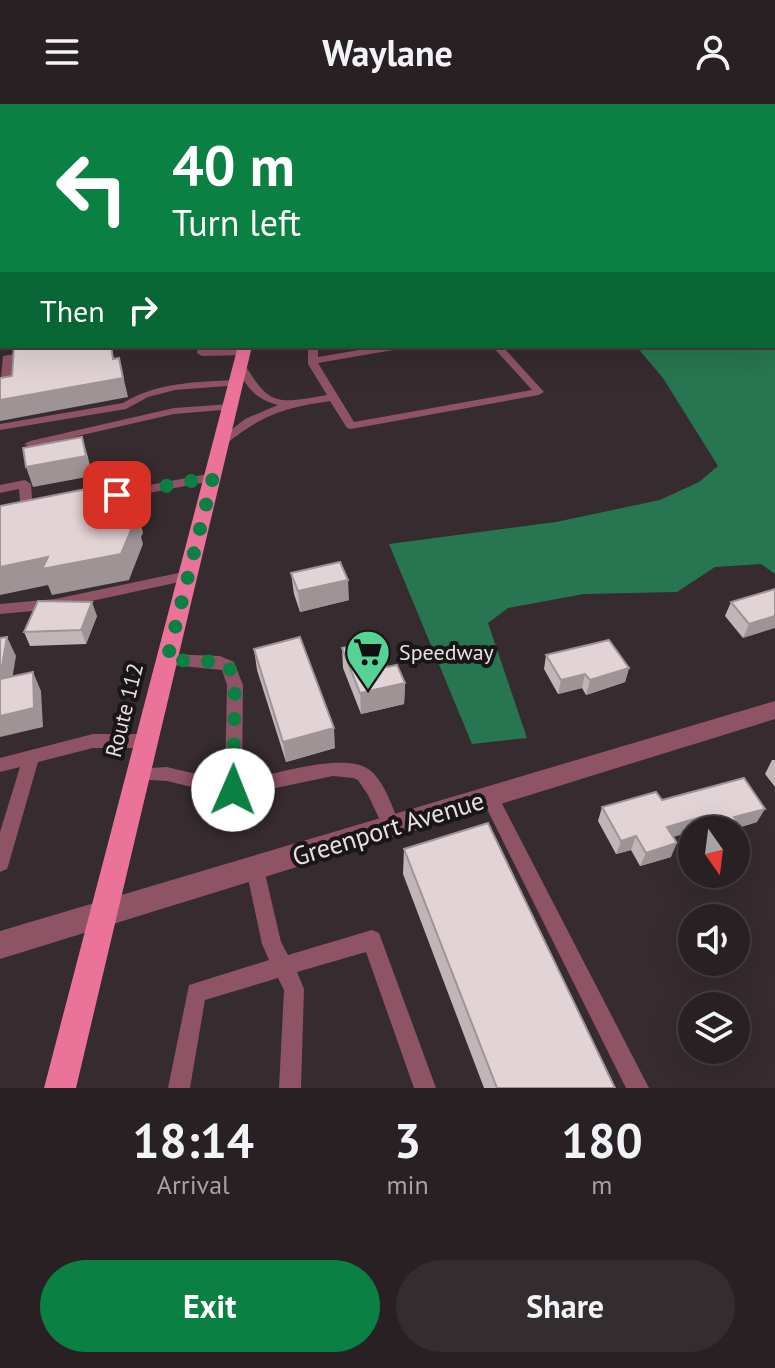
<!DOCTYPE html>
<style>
:root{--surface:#282022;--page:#342d2f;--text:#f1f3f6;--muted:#a5a3a5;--line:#443e40;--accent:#0b8043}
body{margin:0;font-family:"PT Sans",sans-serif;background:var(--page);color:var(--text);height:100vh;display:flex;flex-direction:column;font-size:30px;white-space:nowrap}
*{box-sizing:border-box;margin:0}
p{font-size:26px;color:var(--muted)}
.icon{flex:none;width:44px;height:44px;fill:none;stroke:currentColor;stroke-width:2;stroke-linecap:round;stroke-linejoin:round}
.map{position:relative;height:984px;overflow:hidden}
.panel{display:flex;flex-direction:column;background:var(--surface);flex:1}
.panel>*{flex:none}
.banner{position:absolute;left:0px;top:0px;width:776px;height:244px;box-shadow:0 8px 32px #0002,0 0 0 2px var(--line);background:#0b8043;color:#fff;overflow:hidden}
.needle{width:52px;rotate:166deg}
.buttons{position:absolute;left:678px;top:712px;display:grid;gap:16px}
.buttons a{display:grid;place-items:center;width:72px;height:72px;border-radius:50%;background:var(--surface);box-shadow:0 8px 32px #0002,0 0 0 2px var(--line);font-size:40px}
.pin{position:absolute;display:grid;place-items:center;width:68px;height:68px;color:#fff;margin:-34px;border-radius:16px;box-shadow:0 4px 12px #0006}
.me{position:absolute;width:88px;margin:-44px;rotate:1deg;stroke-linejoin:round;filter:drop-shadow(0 0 6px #0008)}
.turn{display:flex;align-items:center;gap:28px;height:168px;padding:0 40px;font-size:36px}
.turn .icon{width:104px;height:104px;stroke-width:2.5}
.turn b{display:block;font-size:56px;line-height:68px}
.then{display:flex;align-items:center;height:76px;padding:0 40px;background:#0003;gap:16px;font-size:30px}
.eta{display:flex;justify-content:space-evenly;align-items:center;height:136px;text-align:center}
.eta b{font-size:48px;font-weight:700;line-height:56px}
.action{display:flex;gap:16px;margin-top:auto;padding:16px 40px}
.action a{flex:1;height:92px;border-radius:48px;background:var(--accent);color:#fff;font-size:32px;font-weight:700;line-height:92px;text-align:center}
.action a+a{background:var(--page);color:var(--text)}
header{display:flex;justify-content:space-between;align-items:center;height:104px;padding:0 40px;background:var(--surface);font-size:36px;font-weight:700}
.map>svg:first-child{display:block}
.forest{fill:#287651}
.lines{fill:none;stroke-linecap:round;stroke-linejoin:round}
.lane{fill:#8e5364;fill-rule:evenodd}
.street{fill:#8e5364;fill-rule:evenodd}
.primary{fill:#eb7298;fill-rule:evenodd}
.wall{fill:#c2b5b8}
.shaded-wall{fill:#9e9496}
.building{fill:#e1d3d6;stroke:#9e9496;stroke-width:2}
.route{stroke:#0b8043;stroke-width:14;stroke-dasharray:0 25.2}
.labels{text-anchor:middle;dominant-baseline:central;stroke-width:8;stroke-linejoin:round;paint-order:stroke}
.poi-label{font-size:22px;fill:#e7e0e1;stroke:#1a1517;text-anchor:start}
.street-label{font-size:22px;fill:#e7e0e1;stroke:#1a1517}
.near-street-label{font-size:26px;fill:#e7e0e1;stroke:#1a1517}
</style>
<header><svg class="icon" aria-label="menu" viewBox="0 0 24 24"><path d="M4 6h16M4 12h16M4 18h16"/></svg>Waylane<svg class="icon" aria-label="person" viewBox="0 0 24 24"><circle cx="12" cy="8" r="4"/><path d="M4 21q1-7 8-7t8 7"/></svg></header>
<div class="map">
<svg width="775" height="984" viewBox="0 0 775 984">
<rect width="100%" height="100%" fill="#362b2e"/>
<!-- forest -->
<path class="forest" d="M 775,186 L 775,470 L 761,460 L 715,463 L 677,488 L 584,490 L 508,504 L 488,519 L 527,634 L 472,640 L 389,440 L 556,418 L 660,396 L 699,378 L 718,362 L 663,274 L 636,242 L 774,242 Z"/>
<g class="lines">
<!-- lane -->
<path class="lane" d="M 0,147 L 2,147 L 2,151 L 0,151 Z
M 0,179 L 2,179 L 2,185 L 0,185 Z
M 198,242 L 208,242 L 207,246 L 243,245 L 248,248 L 243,251 L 202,252 L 197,249 Z
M 308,242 L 318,242 L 318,253 L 382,242 L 404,242 L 399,245 L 318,259 L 354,318 L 532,286 L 492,242 L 502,242 L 544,288 L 539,291 L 351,325 L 347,324 L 330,297 C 283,304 262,311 225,341 L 217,341 L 217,337 L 245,315 L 278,301 C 254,295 246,282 235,261 L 236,259 L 244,259 C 270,304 279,299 327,291 L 308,260 Z
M 32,247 L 35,248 L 35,252 L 12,256 L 11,279 L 0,283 L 3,252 Z
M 236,276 L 241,279 L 240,281 L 175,286 L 148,293 L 126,305 L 0,326 L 0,320 L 123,299 C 158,278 196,278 236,276 Z
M 230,300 L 234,301 L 234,305 L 174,310 L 30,343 L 24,340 L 30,337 L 174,304 Z
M 213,369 L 217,370 L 219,373 L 217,376 L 75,403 L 69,399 L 75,395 Z
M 25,376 L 31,380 L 33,408 L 27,412 L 21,408 L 19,385 L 0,389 L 0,381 Z
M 188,467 L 195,472 L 193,475 L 55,505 L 0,510 L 0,500 L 55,495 Z
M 167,550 L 220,552 L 234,558 L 243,581 L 242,677 C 272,671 347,646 371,667 C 386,680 393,706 401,723 L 398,729 L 392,731 L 386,729 L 368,691 L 358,676 L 353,674 L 333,672 L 233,693 L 167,677 L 132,675 L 129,670 L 132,665 L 167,663 L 225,677 L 227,581 L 222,566 L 162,560 L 159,556 L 162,552 Z
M 93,630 L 147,630 L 153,632 L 155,637 L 153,642 L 147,644 L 93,644 L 38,658 L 9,759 L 7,765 L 0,768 L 0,728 L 20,663 L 0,668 L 0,654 Z
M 490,685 L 496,688 L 649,984 L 626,984 L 481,693 L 484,688 Z
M 255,756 L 262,759 L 264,765 L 281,838 L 288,851 L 372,826 L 379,829 L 436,984 L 414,984 L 366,848 L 297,868 L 304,885 L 301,984 L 279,984 L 284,886 L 278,874 L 205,896 L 190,984 L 168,984 L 189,881 L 269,856 L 262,840 L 246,765 L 248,759 Z"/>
<!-- street -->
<path class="street" d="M 146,0 L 154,0 L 155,2 L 147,2 Z
M 774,80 L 775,80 L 775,86 L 774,86 Z
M 775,597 L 775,615 L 0,855 L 0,827 Z"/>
<!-- primary -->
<path class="primary" d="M 301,0 L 309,0 L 300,2 Z
M 238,242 L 252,242 L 76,984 L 44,984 Z"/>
</g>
<!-- wall -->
<path class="wall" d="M 557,0 L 697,0 L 701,2 L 560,2 Z
M 291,469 L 349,496 L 300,508 L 294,490 Z
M 775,485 L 743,534 L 725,512 L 731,498 Z
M 97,512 L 86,540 L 30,542 L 24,528 Z
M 342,544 L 405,579 L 404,600 L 361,610 L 343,564 Z
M 254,545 L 335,644 L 286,658 L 257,566 Z
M 546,551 L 629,564 L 625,578 L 586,591 L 582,584 L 558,590 L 544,565 Z
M 772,656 L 775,656 L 775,683 L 765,670 Z
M 662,696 L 757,718 L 741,723 L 744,728 L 737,742 L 736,726 L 692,726 L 673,733 L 671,753 L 640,762 L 631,746 L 616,750 L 598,717 L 602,703 Z
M 404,745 L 615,984 L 484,984 L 403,770 Z"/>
<!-- shaded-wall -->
<path class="shaded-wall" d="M 0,0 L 25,0 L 25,2 L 2,2 L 2,4 L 0,4 Z
M 93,0 L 111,0 L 111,2 L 93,2 Z
M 206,0 L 242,0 L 202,2 Z
M 119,254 L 128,293 L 0,317 L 0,296 Z
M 82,333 L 88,353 L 92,372 L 33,383 L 26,363 Z
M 145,366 L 151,392 L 141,421 L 143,429 L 141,433 L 143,440 L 129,476 L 52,491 L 48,481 L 0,491 L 0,463 L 130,415 L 131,405 Z
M 91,384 L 98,410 L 96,413 Z
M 348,476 L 349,496 L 300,508 L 298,487 Z
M 92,498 L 97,512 L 86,540 L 81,526 Z
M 775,512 L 775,524 L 743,534 L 749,520 Z
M 7,533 L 16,552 L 9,594 L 0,575 Z
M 629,564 L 625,578 L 586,591 L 590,576 Z
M 33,568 L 41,587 L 43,623 L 0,633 L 0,612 Z
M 585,570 L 582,584 L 558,590 L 561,576 Z
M 405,579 L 404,600 L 361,610 L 360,589 Z
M 334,624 L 335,644 L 286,658 L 283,638 Z
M 765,705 L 757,718 L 730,726 L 734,713 Z
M 704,712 L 698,726 L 692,726 L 692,728 L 661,736 L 667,723 Z
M 744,728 L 737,742 L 736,742 L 736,730 Z
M 636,732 L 631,746 L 616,750 L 621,737 Z
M 677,739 L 671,753 L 640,762 L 646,749 Z"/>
<!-- building -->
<path class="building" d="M 111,0 L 130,0 L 131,2 L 112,2 Z
M 177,0 L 209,0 L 209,2 L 178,2 Z
M 250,0 L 282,0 L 281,2 L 251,2 Z
M 569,0 L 697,0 L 701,2 L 572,2 Z
M 0,46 L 2,46 L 2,125 L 0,125 Z
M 14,242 L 111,242 L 113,255 L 119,254 L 123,274 L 0,296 L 0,274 L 12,272 Z
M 82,333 L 86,352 L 26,363 L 23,344 Z
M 145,366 L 131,405 L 136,404 L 130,415 L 136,414 L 121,450 L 42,465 L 48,453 L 0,463 L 0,402 L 91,384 L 96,413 L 114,372 Z
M 340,458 L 348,476 L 298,487 L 291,469 Z
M 775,485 L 775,512 L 749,520 L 731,498 Z
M 38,497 L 92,498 L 81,526 L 24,528 Z
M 7,533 L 0,574 L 0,534 Z
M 300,533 L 334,624 L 283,638 L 254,545 Z
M 376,536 L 387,563 L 397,561 L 405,579 L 360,589 L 342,544 Z
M 609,536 L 629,564 L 590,576 L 585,570 L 561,576 L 546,551 Z
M 33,568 L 34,604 L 0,612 L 0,575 Z
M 744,674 L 765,705 L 734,713 L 744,728 L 736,730 L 736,726 L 713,726 L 704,712 L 667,723 L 677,739 L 646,749 L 636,732 L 621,737 L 602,703 L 656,688 L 662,696 Z
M 488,719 L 615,984 L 497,984 L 404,745 Z"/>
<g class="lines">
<!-- route -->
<path class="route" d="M 117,391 L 213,373 L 167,556 L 220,558 L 229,562 L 235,581 L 233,686"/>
</g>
<!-- icons -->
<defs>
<g id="supermarket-pin" transform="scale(2.3)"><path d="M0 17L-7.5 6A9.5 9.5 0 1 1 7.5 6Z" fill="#54d395" stroke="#1a1517"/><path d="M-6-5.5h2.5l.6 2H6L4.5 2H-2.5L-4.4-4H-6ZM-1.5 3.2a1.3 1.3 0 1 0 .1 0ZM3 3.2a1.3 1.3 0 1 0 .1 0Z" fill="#111"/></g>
</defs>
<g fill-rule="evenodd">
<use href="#supermarket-pin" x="368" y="548"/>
</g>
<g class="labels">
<!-- poi labels -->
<g class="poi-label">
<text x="399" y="548">Speedway</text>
</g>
<!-- street labels -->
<g class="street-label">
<text transform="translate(124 606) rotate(-76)">Route 112</text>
</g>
<!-- near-street labels -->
<g class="near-street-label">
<text transform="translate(388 724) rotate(-17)">Greenport Avenue</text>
</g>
</g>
</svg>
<div class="buttons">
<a><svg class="needle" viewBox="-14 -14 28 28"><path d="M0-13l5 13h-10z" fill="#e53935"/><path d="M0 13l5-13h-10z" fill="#a5a3a5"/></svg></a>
<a><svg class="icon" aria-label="sound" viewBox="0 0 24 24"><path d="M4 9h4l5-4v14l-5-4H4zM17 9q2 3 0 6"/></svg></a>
<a><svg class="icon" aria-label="layers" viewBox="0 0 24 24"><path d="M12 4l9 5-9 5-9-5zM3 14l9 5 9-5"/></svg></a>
</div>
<div class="pin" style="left:117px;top:391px;background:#d93025"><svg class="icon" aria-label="arrive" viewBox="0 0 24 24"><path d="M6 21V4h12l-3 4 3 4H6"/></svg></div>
<svg class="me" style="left:233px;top:686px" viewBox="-20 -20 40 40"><circle r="19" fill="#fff"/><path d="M0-13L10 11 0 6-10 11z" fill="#0b8043"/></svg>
<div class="banner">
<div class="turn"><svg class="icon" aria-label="left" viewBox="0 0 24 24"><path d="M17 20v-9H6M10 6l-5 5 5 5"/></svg><div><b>40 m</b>Turn left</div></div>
<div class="then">Then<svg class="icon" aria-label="right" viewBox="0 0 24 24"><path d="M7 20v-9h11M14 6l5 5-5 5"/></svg></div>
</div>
</div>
<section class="panel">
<div class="eta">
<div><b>18:14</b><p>Arrival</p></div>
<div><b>3</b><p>min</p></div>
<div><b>180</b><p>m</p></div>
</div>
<div class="action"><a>Exit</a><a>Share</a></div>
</section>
